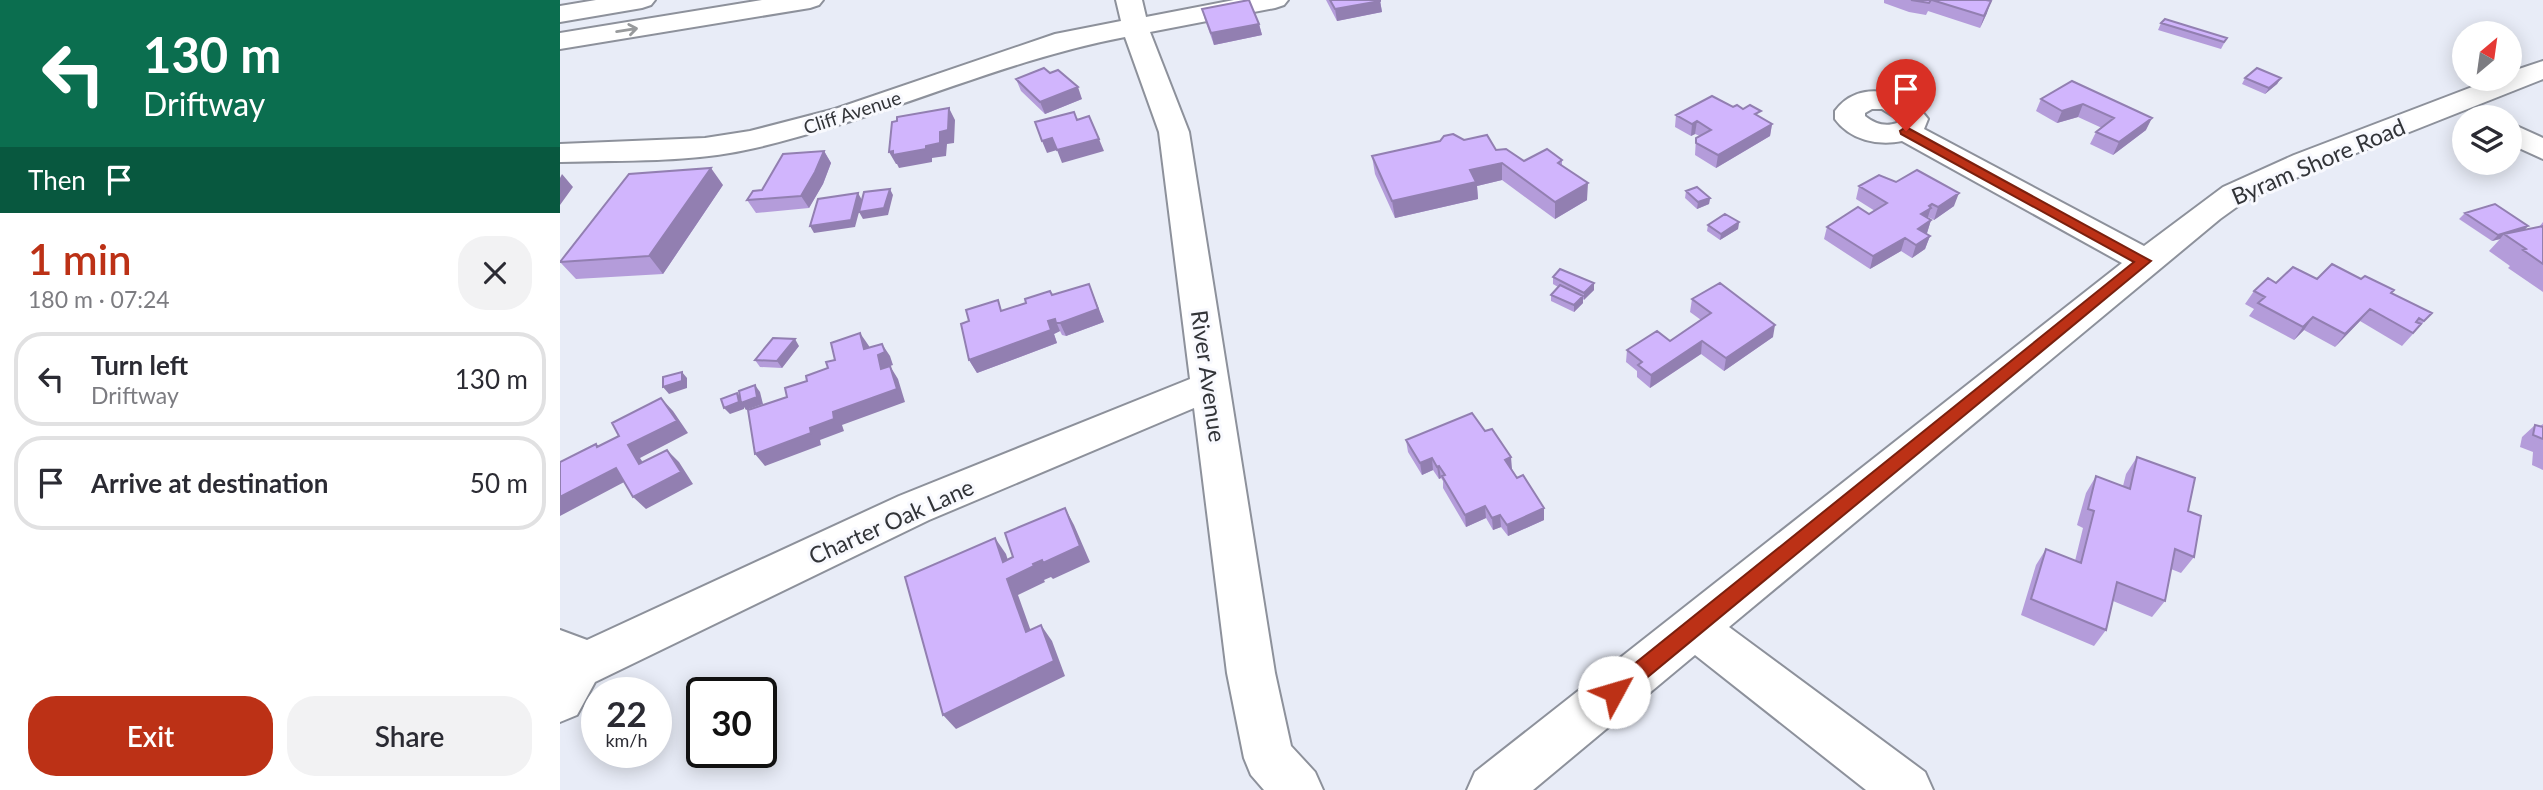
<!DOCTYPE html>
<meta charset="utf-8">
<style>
:root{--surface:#fff;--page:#f2f2f3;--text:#2b2b33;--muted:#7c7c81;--line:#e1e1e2;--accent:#bc3116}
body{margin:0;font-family:Lato,sans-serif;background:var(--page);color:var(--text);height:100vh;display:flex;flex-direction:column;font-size:26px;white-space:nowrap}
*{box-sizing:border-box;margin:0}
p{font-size:23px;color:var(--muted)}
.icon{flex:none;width:38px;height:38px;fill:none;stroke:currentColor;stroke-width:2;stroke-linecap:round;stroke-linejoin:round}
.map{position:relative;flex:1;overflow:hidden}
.side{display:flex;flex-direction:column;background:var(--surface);width:560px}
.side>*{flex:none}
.banner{background:#0b6e4f;color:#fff;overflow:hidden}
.needle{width:46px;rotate:29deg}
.controls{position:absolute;left:1892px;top:21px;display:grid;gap:14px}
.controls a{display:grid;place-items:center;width:70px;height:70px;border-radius:50%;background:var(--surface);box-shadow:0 4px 18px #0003;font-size:35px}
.speed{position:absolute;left:21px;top:677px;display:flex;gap:14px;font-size:35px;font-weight:700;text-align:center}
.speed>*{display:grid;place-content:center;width:91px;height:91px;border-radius:50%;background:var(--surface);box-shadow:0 4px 18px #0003;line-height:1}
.speed small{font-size:18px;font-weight:400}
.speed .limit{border:4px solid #111;border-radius:10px;background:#fff;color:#111}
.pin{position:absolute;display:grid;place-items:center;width:60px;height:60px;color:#fff;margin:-72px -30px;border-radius:50% 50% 50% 0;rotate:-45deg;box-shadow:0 0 7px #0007}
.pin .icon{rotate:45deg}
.me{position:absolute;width:77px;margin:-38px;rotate:51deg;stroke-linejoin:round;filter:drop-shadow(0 0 5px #0008)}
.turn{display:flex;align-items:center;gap:24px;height:147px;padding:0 28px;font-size:32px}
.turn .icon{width:91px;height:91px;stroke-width:2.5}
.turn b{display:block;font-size:49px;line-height:60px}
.then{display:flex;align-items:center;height:66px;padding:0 28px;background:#0003;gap:14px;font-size:26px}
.round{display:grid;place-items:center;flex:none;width:74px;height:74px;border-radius:28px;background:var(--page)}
.headline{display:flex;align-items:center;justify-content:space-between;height:119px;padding:0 28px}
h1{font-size:42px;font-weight:600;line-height:52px;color:var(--accent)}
.button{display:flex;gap:14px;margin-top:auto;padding:14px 28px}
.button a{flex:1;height:80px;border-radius:28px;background:var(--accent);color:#fff;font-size:28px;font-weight:600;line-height:80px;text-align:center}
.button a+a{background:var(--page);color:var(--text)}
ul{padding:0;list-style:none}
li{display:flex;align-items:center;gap:21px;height:94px;margin:0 14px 10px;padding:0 14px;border:4px solid var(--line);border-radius:28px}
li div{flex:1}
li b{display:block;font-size:26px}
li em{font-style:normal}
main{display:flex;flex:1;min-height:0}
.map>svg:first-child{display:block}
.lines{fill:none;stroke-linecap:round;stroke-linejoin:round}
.minor-casing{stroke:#8d919b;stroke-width:4}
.highway-casing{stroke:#8d919b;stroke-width:4}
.minor{fill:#fff;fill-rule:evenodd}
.highway{fill:#fff;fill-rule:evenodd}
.wall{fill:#b49cda}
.shaded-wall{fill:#927fb1}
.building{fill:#d1b5fd;stroke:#927fb1;stroke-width:2}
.oneway{stroke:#989a9c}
.route{fill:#bc3116;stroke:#7a200e;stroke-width:2}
.labels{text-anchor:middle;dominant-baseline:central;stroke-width:6;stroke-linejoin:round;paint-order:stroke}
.far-street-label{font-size:19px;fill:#323438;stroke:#f8f9fe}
.street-label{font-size:23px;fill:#323438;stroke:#f8f9fe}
</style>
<main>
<section class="side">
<div class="banner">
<div class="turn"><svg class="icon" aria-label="left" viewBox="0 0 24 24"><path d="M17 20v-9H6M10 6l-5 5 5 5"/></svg><div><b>130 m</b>Driftway</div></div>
<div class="then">Then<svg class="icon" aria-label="arrive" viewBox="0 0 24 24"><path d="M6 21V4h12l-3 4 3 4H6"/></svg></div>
</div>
<div class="headline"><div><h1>1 min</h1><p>180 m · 07:24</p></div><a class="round"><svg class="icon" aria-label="close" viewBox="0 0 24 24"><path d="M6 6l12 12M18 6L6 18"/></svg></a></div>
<ul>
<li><svg class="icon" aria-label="left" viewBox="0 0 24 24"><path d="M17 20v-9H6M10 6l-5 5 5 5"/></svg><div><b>Turn left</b><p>Driftway</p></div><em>130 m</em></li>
<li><svg class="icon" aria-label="arrive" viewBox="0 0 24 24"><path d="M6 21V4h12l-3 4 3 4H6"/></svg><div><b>Arrive at destination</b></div><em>50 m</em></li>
</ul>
<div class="button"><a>Exit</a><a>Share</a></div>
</section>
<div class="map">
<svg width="1983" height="790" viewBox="0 0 1983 790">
<rect width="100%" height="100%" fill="#e8ecf7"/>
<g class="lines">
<!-- minor casing -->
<g class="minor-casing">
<path id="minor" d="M 556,0 L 582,0 L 586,17 L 674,0 L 728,0 L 724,5 L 715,8 L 590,32 L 629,132 L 715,673 L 731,746 L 755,772 L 763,790 L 704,790 L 691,775 L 684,758 L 667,673 L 634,408 L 369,520 L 35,682 L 17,715 L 0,722 L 0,630 L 27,640 L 339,496 L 630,379 L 599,132 L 565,37 C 439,61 321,119 195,148 C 132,163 64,160 0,162 L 0,144 L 145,138 L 190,131 L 275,109 L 495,34 L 561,21 Z
M 1983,61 L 1983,79 L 1756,169 L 1685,201 L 1660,219 L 1169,627 L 1365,772 L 1373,790 L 1306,790 L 1135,655 L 973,790 L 907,790 L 915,772 L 1562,263 L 1342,141 C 1318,146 1290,140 1275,119 L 1275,111 C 1298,78 1348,90 1368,119 L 1364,129 L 1584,246 L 1663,187 L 1734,155 L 1933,79 L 1950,79 L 1950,72 ZM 1312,109 L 1322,109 L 1338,119 L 1337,123 C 1325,127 1315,124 1305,116 L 1305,113 Z
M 1950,123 L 1983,138 L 1983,159 L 1950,144 Z"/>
</g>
<!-- highway casing -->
<g class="highway-casing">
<path id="highway" d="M 36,0 L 95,0 L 91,5 L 82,8 L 0,22 L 0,6 Z
M 202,0 L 263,0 L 259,5 L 250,8 L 0,49 L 0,33 Z"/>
</g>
<!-- minor -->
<use href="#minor" class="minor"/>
<!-- highway -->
<use href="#highway" class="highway"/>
</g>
<!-- wall -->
<path class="wall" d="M 766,0 L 820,0 L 822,12 L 777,21 Z
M 1324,0 L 1426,0 L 1427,13 L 1420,28 L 1368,11 L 1366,15 L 1349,12 L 1324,3 Z
M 642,9 L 699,24 L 702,35 L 654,45 L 645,20 Z
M 1601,23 L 1667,38 L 1661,49 L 1598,30 Z
M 490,73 L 522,99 L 485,114 L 461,91 L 456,79 Z
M 1685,78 L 1721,78 L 1717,84 L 1705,94 L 1682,84 Z
M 1512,81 L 1586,130 L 1553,155 L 1530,144 L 1536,132 L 1542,128 L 1518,117 L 1497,123 L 1476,111 L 1481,99 Z
M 1173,107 L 1200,117 L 1212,124 L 1210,136 L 1156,168 L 1135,155 L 1136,138 L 1140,136 L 1135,134 L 1131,136 L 1115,127 L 1116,115 Z
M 904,140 L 936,150 L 964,161 L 1002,160 L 1002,166 L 1027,200 L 995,219 L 942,180 L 917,186 L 918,199 L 835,218 L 815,174 L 812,156 Z
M 264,151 L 271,163 L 263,184 L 249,208 L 196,213 L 187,200 Z
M 163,185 L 103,274 L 16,279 L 0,262 Z
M 1299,186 L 1394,206 L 1374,220 L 1368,217 L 1368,218 L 1371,220 L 1367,233 L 1365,234 L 1370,236 L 1365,249 L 1352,258 L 1341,251 L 1310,269 L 1264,239 L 1267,227 L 1309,214 L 1315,211 L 1296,199 Z
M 1126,191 L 1150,198 L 1149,204 L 1137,209 L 1125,198 Z
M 1905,213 L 1965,230 L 1979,227 L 1983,222 L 1983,292 L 1948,268 L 1950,266 L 1929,251 L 1940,239 L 1932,241 L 1899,219 Z
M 1179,222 L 1178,229 L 1160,240 L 1147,231 L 1148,225 Z
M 993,277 L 1034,290 L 1023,300 L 1023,303 L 1014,312 L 991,301 L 991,295 L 998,287 L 993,284 Z
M 1757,279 L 1832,294 L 1872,313 L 1842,346 L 1800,321 L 1775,347 L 1744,330 L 1734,340 L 1689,316 L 1694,309 L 1685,304 L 1694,291 L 1716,283 Z
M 492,295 L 534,297 L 544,322 L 506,336 L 502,335 L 500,331 L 494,334 L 497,343 L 417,373 L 409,360 L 409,321 Z
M 1132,299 L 1213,337 L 1164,371 L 1141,354 L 1090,388 L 1077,377 L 1077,371 L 1066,362 L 1067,350 L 1110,341 L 1141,320 L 1130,312 Z
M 239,346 L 222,368 L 200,367 L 195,360 Z
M 1983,424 L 1983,470 L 1972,465 L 1973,452 L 1960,447 L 1962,437 L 1975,425 L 1980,426 Z
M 846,440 L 952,469 L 957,478 L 984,508 L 984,520 L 948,536 L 941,527 L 933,530 L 926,518 L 906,527 L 883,488 L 883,481 L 881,478 L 879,479 L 873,470 L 862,475 L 848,452 Z
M 1577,457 L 1628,511 L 1634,557 L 1621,573 L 1611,569 L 1605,601 L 1592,617 L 1553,601 L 1546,630 L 1534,646 L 1461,615 L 1476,565 L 1486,549 L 1515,561 L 1523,528 L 1517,525 L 1526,493 L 1536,476 L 1563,486 L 1566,474 Z"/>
<!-- shaded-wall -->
<path class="shaded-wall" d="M 820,1 L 822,12 L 777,21 L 775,9 Z
M 1431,1 L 1427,13 L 1420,28 L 1424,16 Z
M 699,24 L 702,35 L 654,45 L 651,33 Z
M 1721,78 L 1717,84 L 1705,94 L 1709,88 Z
M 518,87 L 522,99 L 485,114 L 480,102 Z
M 1523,104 L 1518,117 L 1497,123 L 1502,111 Z
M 389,108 L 395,120 L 394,143 L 387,144 L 386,156 L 372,158 L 372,162 L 339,168 L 337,164 L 336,164 L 329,152 L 366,146 L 380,132 Z
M 1592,118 L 1586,130 L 1553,155 L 1559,142 Z
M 1137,121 L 1135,134 L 1131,136 L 1132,124 Z
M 1212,124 L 1210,136 L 1156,168 L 1158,155 Z
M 492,138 L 539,139 L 544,151 L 502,163 L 497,150 L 487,153 L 482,141 Z
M 264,151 L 271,163 L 263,184 L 249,208 L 241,196 Z
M 942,163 L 942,180 L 917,186 L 918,199 L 835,218 L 832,201 L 910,170 Z
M 151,168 L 163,185 L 103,274 L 89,256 Z
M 2,174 L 13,187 L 0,205 L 0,178 Z
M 1028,183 L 1027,200 L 995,219 L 995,202 Z
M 330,189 L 333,195 L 328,215 L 303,219 L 299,212 L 295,227 L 254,233 L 250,226 L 298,193 L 302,200 Z
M 1399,193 L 1394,206 L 1374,220 L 1378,207 Z
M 1150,198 L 1149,204 L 1137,209 L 1138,202 Z
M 1372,204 L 1367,220 L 1361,214 Z
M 1371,220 L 1367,233 L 1354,242 L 1358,229 Z
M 1179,222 L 1178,229 L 1160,240 L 1161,234 Z
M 1968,226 L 1963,232 L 1944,234 L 1940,239 L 1932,241 L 1938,235 Z
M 1370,236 L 1365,249 L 1352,258 L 1356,245 Z
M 1345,238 L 1341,251 L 1310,269 L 1313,256 Z
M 1034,283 L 1034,290 L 1024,300 L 1024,293 Z
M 529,284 L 544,322 L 506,336 L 500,323 Z
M 1023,296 L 1023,303 L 1014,312 L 1014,305 Z
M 1810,309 L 1800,321 L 1775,347 L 1785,334 Z
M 1753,317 L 1744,330 L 1734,340 L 1743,327 Z
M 495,319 L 500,331 L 494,334 L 497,343 L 417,373 L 409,360 L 488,321 Z
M 1215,325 L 1213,337 L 1164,371 L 1166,358 Z
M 300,333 L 309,346 L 313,361 L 304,349 Z
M 235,339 L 239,346 L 222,368 L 217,361 Z
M 1142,341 L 1141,354 L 1090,388 L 1091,375 Z
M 322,344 L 330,356 L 333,365 L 321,369 L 318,355 Z
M 330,366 L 338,379 L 345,402 L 282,425 L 284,431 L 260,440 L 261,445 L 205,466 L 195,454 L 250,428 L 273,412 Z
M 122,372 L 127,378 L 127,388 L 109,394 L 103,387 Z
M 195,385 L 200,392 L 203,404 L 186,410 L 184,407 L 184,409 L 170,414 L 164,408 L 177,393 L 182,399 Z
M 101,398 L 113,411 L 128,433 L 80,458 L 92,476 L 79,464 L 68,445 Z
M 107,450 L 119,462 L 133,484 L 86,509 L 73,497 Z
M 951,457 L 952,469 L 945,472 L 945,460 Z
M 872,458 L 873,470 L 862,475 L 860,463 Z
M 879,466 L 881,478 L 879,479 L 877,467 Z
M 56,468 L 68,480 L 0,516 L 0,497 Z
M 925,506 L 926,518 L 906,527 L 905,515 Z
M 505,508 L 514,525 L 530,562 L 493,579 L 491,577 L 484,580 L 485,582 L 458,595 L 477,648 L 466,632 L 447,579 L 443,562 L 435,538 L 446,554 L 453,576 L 473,564 Z
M 984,508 L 984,520 L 948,536 L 947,525 Z
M 940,515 L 941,527 L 933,530 L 932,518 Z
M 481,625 L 492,641 L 505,676 L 396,729 L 383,715 Z"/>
<!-- building -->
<path class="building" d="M 689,0 L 699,24 L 651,33 L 642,9 Z
M 770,0 L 820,0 L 820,1 L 775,9 Z
M 1351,0 L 1371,0 L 1369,3 Z
M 1372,0 L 1426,0 L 1431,1 L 1424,16 Z
M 1605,19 L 1667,38 L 1664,42 L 1601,23 Z
M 484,68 L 490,73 L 498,70 L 518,87 L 480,102 L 456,79 Z
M 1697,68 L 1721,78 L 1709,88 L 1685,78 Z
M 1512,81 L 1592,118 L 1559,142 L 1536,132 L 1554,118 L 1523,104 L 1502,111 L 1481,99 Z
M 1152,96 L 1173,107 L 1177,105 L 1183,109 L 1190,105 L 1201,111 L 1195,114 L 1212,124 L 1158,155 L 1136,143 L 1136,138 L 1151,130 L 1137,121 L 1132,124 L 1116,115 Z
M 389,108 L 388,130 L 380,132 L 380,143 L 366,146 L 366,149 L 333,155 L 333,151 L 329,152 L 332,122 L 337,121 L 337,117 Z
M 514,112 L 517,120 L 529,116 L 539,139 L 497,150 L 492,138 L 482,141 L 475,122 Z
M 893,134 L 904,140 L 927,135 L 936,150 L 946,149 L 964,161 L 987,149 L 1002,160 L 998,163 L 1028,183 L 995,202 L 942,163 L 910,170 L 916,182 L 832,201 L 812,156 L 880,141 L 884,136 Z
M 264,151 L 255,172 L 241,196 L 187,200 L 193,191 L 202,190 L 223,154 Z
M 151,168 L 89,256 L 0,262 L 69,174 Z
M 1357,170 L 1399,193 L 1378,207 L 1372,204 L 1369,206 L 1371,208 L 1361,214 L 1371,220 L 1358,229 L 1370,236 L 1356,245 L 1345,238 L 1313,256 L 1267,227 L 1298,207 L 1309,214 L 1327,203 L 1299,186 L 1319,175 L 1336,182 Z
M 1137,187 L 1150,198 L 1138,202 L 1126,191 Z
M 330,189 L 324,208 L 299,212 L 304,192 Z
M 298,193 L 291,220 L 250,226 L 258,199 Z
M 1935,204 L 1968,226 L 1938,235 L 1905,213 Z
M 1165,214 L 1179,222 L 1161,234 L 1148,225 Z
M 1983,225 L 1983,264 L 1963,250 L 1966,249 L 1944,234 L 1983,226 Z
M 1772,264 L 1801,279 L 1805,276 L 1834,290 L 1831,293 L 1872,313 L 1864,321 L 1859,318 L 1856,322 L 1861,324 L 1853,333 L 1810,309 L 1785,334 L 1753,317 L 1743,327 L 1698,303 L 1705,297 L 1694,291 L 1708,278 L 1716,283 L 1733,267 L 1757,279 Z
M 1000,269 L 1034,283 L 1024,293 L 993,277 Z
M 1160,283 L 1215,325 L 1166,358 L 1142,341 L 1091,375 L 1078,365 L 1082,362 L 1067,350 L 1097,331 L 1110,341 L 1151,313 L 1132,299 Z
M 529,284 L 538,309 L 500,323 L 496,323 L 495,319 L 488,321 L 491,330 L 409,360 L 401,324 L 409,321 L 406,310 L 438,300 L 441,311 L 466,303 L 465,299 L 490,291 L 492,295 Z
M 1000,285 L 1023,296 L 1014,305 L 991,295 Z
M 300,333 L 304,349 L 322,344 L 325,352 L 318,355 L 321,369 L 330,366 L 337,389 L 273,412 L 274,419 L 250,428 L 251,433 L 195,454 L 188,410 L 227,397 L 225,388 L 247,381 L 246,376 L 268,368 L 266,362 L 275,360 L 271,343 Z
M 213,338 L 235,339 L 217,361 L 195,360 Z
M 122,372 L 122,381 L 103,387 L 103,377 Z
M 195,385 L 197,397 L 181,403 L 179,391 Z
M 177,393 L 179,402 L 164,408 L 161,399 Z
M 101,398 L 117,421 L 68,445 L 79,464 L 107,450 L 121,472 L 73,497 L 56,468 L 0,497 L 0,462 L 36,444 L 37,447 L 59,436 L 52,423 Z
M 912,413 L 925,431 L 932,429 L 951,457 L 945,460 L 957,478 L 963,475 L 984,508 L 947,525 L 940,515 L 932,518 L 925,506 L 905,515 L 882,476 L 885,475 L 879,466 L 877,467 L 872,458 L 860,463 L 846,440 Z
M 1975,425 L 1983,427 L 1983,439 L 1973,435 Z
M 1577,457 L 1635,478 L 1628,511 L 1641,516 L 1634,557 L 1615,549 L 1605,601 L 1557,582 L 1546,630 L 1471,599 L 1486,549 L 1521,563 L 1534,511 L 1528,509 L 1536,476 L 1570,489 Z
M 505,508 L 520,546 L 483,563 L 482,560 L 473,564 L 474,566 L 447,579 L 466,632 L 481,625 L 494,661 L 383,715 L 345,577 L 435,538 L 443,562 L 453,557 L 445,533 Z"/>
<!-- one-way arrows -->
<defs><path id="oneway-shaft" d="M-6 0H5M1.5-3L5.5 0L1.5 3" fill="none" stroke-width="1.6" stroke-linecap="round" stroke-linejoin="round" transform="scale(1.75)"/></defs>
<use class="oneway" href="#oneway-shaft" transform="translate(67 30) rotate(-9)"/>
<!-- route -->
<path class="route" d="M 1346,127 L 1591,261 L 1061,699 L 1054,701 L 1047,699 L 1044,692 L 1047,686 L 1574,262 L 1341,134 L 1340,131 Z"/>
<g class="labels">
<!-- far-street labels -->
<g class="far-street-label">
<text transform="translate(292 112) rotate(-18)">Cliff Avenue</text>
</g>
<!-- street labels -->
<g class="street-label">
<text transform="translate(1758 161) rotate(-23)">Byram Shore Road</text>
<text transform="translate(649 376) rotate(82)">River Avenue</text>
<text transform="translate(331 521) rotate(-24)">Charter Oak Lane</text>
</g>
</g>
</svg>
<div class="controls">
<a><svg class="needle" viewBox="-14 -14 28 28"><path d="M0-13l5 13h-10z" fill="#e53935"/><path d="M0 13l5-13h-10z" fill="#7c7c81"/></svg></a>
<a><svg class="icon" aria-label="layers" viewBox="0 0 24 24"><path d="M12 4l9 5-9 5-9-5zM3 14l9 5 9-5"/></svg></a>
</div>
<div class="speed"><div>22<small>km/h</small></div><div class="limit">30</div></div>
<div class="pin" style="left:1346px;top:131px;background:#d93025"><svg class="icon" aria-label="arrive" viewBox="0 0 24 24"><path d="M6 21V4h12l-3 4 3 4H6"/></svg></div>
<svg class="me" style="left:1054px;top:692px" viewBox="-20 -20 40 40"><circle r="19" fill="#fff"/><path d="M0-13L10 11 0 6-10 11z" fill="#bc3116"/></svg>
</div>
</main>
